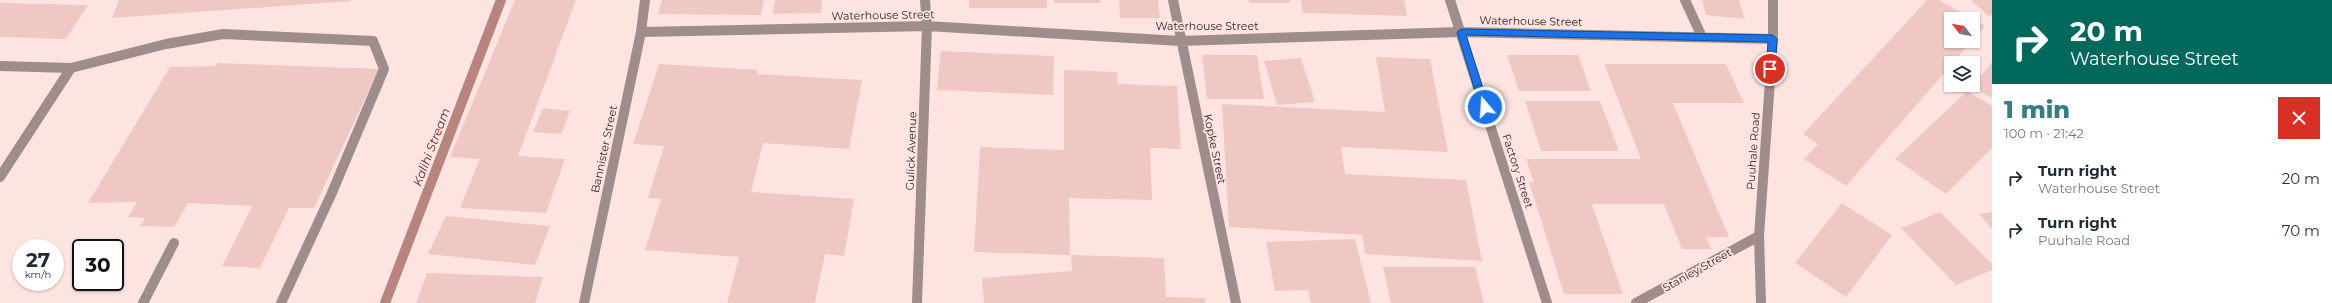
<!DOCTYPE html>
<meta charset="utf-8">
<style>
:root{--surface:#fff;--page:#f6f6f7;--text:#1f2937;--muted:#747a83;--accent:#367e86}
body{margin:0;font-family:Montserrat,sans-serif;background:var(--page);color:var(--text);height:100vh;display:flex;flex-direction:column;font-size:15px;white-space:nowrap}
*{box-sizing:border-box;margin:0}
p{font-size:13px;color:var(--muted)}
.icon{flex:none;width:22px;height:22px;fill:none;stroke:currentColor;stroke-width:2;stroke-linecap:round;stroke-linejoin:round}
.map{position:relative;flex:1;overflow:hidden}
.details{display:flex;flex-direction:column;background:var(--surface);width:340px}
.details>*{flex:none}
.guide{background:#00695c;color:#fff;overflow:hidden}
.needle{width:26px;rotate:301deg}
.fabs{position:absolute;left:1944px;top:12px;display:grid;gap:8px}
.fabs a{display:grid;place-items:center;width:36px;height:36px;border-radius:0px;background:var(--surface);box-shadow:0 1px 3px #0004;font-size:20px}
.speed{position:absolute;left:12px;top:239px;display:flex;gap:8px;font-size:20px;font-weight:700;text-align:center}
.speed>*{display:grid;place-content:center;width:52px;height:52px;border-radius:50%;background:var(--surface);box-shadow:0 1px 3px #0004;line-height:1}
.speed small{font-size:10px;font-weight:400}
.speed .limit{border:2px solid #111;border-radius:6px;background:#fff;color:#111}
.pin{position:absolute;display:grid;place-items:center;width:34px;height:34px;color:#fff;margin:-17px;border:2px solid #fff;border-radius:50%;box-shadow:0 1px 4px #0007}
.me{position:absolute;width:44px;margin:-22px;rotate:342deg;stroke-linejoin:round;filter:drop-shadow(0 0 3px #0008)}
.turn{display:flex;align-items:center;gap:14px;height:84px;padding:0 12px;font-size:18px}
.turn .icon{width:52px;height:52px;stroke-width:2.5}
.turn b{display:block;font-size:28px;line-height:34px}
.round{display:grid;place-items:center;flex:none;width:42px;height:42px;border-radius:0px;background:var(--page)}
.overview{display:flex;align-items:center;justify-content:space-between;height:68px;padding:0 12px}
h1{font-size:24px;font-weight:800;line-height:30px;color:var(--accent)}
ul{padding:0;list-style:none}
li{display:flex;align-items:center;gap:12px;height:52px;padding:0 12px}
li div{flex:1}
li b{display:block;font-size:15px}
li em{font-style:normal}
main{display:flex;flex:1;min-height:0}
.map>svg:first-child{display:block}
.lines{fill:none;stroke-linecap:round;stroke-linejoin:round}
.stream{stroke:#b7847f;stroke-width:10}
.building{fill:#f0c8c3}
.lane{stroke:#9e8d8b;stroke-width:10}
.street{stroke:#9e8d8b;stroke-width:10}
.route{fill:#1a73e8;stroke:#114b97}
.labels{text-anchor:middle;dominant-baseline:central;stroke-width:3.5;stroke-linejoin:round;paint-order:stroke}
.street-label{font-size:11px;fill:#342523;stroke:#fde4e1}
.water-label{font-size:12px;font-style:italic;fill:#60201e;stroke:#fde4e1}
</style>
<main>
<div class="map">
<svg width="1992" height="303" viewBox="0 0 1992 303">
<rect width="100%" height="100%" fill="#fde4e1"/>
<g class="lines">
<!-- stream -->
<path class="stream" d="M 385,303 L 501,0"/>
</g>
<!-- building -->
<path class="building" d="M 119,0 L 351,0 L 351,1 L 112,18 Z
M 515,0 L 576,0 L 518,156 L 565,159 L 546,213 L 460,208 L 480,159 L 450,157 Z
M 662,0 L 764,0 L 761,15 L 658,14 Z
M 775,0 L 822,0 L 821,13 L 773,14 Z
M 969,0 L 1047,0 L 1047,8 L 969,8 Z
M 1054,0 L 1100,0 L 1101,3 L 1054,3 Z
M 1119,0 L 1158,0 L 1160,18 L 1120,18 Z
M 1249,0 L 1290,0 L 1290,3 L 1249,3 Z
M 1301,0 L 1404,0 L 1407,16 L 1303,13 Z
M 1702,0 L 1739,0 L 1745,19 L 1706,15 Z
M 1927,0 L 1939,0 L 1973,19 L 1951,19 L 1951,41 L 1972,41 L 1846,186 L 1804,159 L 1818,144 L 1803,134 Z
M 1971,0 L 1992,0 L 1992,15 L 1988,16 Z
M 0,3 L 88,5 L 66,39 L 0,37 Z
M 1973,19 L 1985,26 L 1973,40 Z
M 941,51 L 1054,56 L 1053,95 L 937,90 Z
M 1202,55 L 1257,55 L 1264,99 L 1207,99 Z
M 1507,55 L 1578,55 L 1591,91 L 1519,91 Z
M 1376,57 L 1430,59 L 1448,152 L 1341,147 L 1345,174 L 1466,180 L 1482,261 L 1365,254 L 1362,235 L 1229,227 L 1222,104 L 1385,112 Z
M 1301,58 L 1315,102 L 1277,105 L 1264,61 Z
M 1992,62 L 1992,98 L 1972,87 Z
M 217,63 L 379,69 L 314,208 L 289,208 L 260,268 L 222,266 L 252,206 L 188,203 L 174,227 L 140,226 L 145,218 L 128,217 L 137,202 L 88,203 L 170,67 L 215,66 Z
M 659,64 L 758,70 L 757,74 L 862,80 L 849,149 L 763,143 L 751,192 L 854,199 L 844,256 L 825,254 L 815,303 L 727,303 L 739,257 L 645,250 L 661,199 L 648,198 L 664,146 L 633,144 Z
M 1604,64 L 1726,64 L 1744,103 L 1673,103 L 1729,237 L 1706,237 L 1711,249 L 1682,249 L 1664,204 L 1592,204 L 1623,294 L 1564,294 L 1529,182 L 1534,183 L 1526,159 L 1641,159 Z
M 1064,70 L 1117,72 L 1118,84 L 1177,86 L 1181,149 L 1150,148 L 1152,200 L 1069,198 L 1070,255 L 974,252 L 980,147 L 1064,150 Z
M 1967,91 L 1992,106 L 1992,148 L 1946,194 L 1895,159 Z
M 1525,101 L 1600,101 L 1619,151 L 1541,151 Z
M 543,108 L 570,111 L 561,134 L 533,132 Z
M 1842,203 L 1892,235 L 1846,297 L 1795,263 Z
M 1940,212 L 1992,264 L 1992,270 L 1956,285 L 1901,228 Z
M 1992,212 L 1992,229 L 1979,214 Z
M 446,216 L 550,226 L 535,265 L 428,254 Z
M 1355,239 L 1371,303 L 1311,303 L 1308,290 L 1275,291 L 1266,242 Z
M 1071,255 L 1164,258 L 1166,297 L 1205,298 L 1205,303 L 984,303 L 982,278 L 1072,271 Z
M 1383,267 L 1475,267 L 1484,303 L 1391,303 Z
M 427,273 L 543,277 L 535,303 L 416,303 Z"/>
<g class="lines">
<!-- lane -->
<path class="lane" d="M 0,66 L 71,68
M 0,177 L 71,68 L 166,44 L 223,34 L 373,41 L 384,69 L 331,195 L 281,303
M 143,303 L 174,243"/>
<!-- street -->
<path class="street" d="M 1173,0 L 1236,303
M 1450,0 L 1547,303
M 1685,0 L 1702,37
M 641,32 L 927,26 L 1180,41 L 1461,32 L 1773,39
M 584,303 L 641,32 L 645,0
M 917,303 L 927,26 L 925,0
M 1636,303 L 1759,236
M 1761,303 L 1759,236 L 1773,39 L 1773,0"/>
</g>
<!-- route -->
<path class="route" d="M 1461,29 L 1773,35 L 1777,39 L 1775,69 L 1770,73 L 1766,69 L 1768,42 L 1466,35 L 1489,107 L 1485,111 L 1480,107 L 1457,32 Z"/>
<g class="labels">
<!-- street labels -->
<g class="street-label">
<text transform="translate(883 15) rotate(-1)">Waterhouse Street</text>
<text transform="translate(1531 21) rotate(1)">Waterhouse Street</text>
<text x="1207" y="26">Waterhouse Street</text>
<text transform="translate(604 149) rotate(-78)">Bannister Street</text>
<text transform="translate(1215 149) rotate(78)">Kopke Street</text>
<text transform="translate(911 151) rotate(-88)">Gulick Avenue</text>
<text transform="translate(1753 151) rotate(-86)">Puuhale Road</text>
<text transform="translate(1518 171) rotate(72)">Factory Street</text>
<text transform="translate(1697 270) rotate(-29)">Stanley Street</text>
</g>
<!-- water labels -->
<g class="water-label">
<text transform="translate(431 147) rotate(-69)">Kalihi Stream</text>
</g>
</g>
</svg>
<div class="fabs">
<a><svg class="needle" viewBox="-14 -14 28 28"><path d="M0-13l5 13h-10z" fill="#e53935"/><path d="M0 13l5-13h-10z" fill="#747a83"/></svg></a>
<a><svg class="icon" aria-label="layers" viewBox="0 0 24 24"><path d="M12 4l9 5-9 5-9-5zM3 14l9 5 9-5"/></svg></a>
</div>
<div class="speed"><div>27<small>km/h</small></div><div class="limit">30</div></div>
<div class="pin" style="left:1770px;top:69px;background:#d93025"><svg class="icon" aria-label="arrive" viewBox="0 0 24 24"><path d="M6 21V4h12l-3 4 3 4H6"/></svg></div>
<svg class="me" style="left:1485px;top:107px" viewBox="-20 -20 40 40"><circle r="17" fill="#1a73e8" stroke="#fff" stroke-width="3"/><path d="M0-11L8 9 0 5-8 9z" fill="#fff"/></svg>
</div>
<section class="details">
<div class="guide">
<div class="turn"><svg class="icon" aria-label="right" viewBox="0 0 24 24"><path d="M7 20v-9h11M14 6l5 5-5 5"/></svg><div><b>20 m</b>Waterhouse Street</div></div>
</div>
<div class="overview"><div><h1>1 min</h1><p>100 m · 21:42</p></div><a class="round" style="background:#d93025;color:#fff"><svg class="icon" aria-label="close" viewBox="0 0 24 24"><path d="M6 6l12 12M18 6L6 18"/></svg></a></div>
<ul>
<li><svg class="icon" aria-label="right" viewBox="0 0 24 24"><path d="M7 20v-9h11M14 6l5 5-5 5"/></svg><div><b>Turn right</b><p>Waterhouse Street</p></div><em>20 m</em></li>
<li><svg class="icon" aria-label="right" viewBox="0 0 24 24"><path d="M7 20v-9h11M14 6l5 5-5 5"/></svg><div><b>Turn right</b><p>Puuhale Road</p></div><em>70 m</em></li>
</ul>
</section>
</main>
